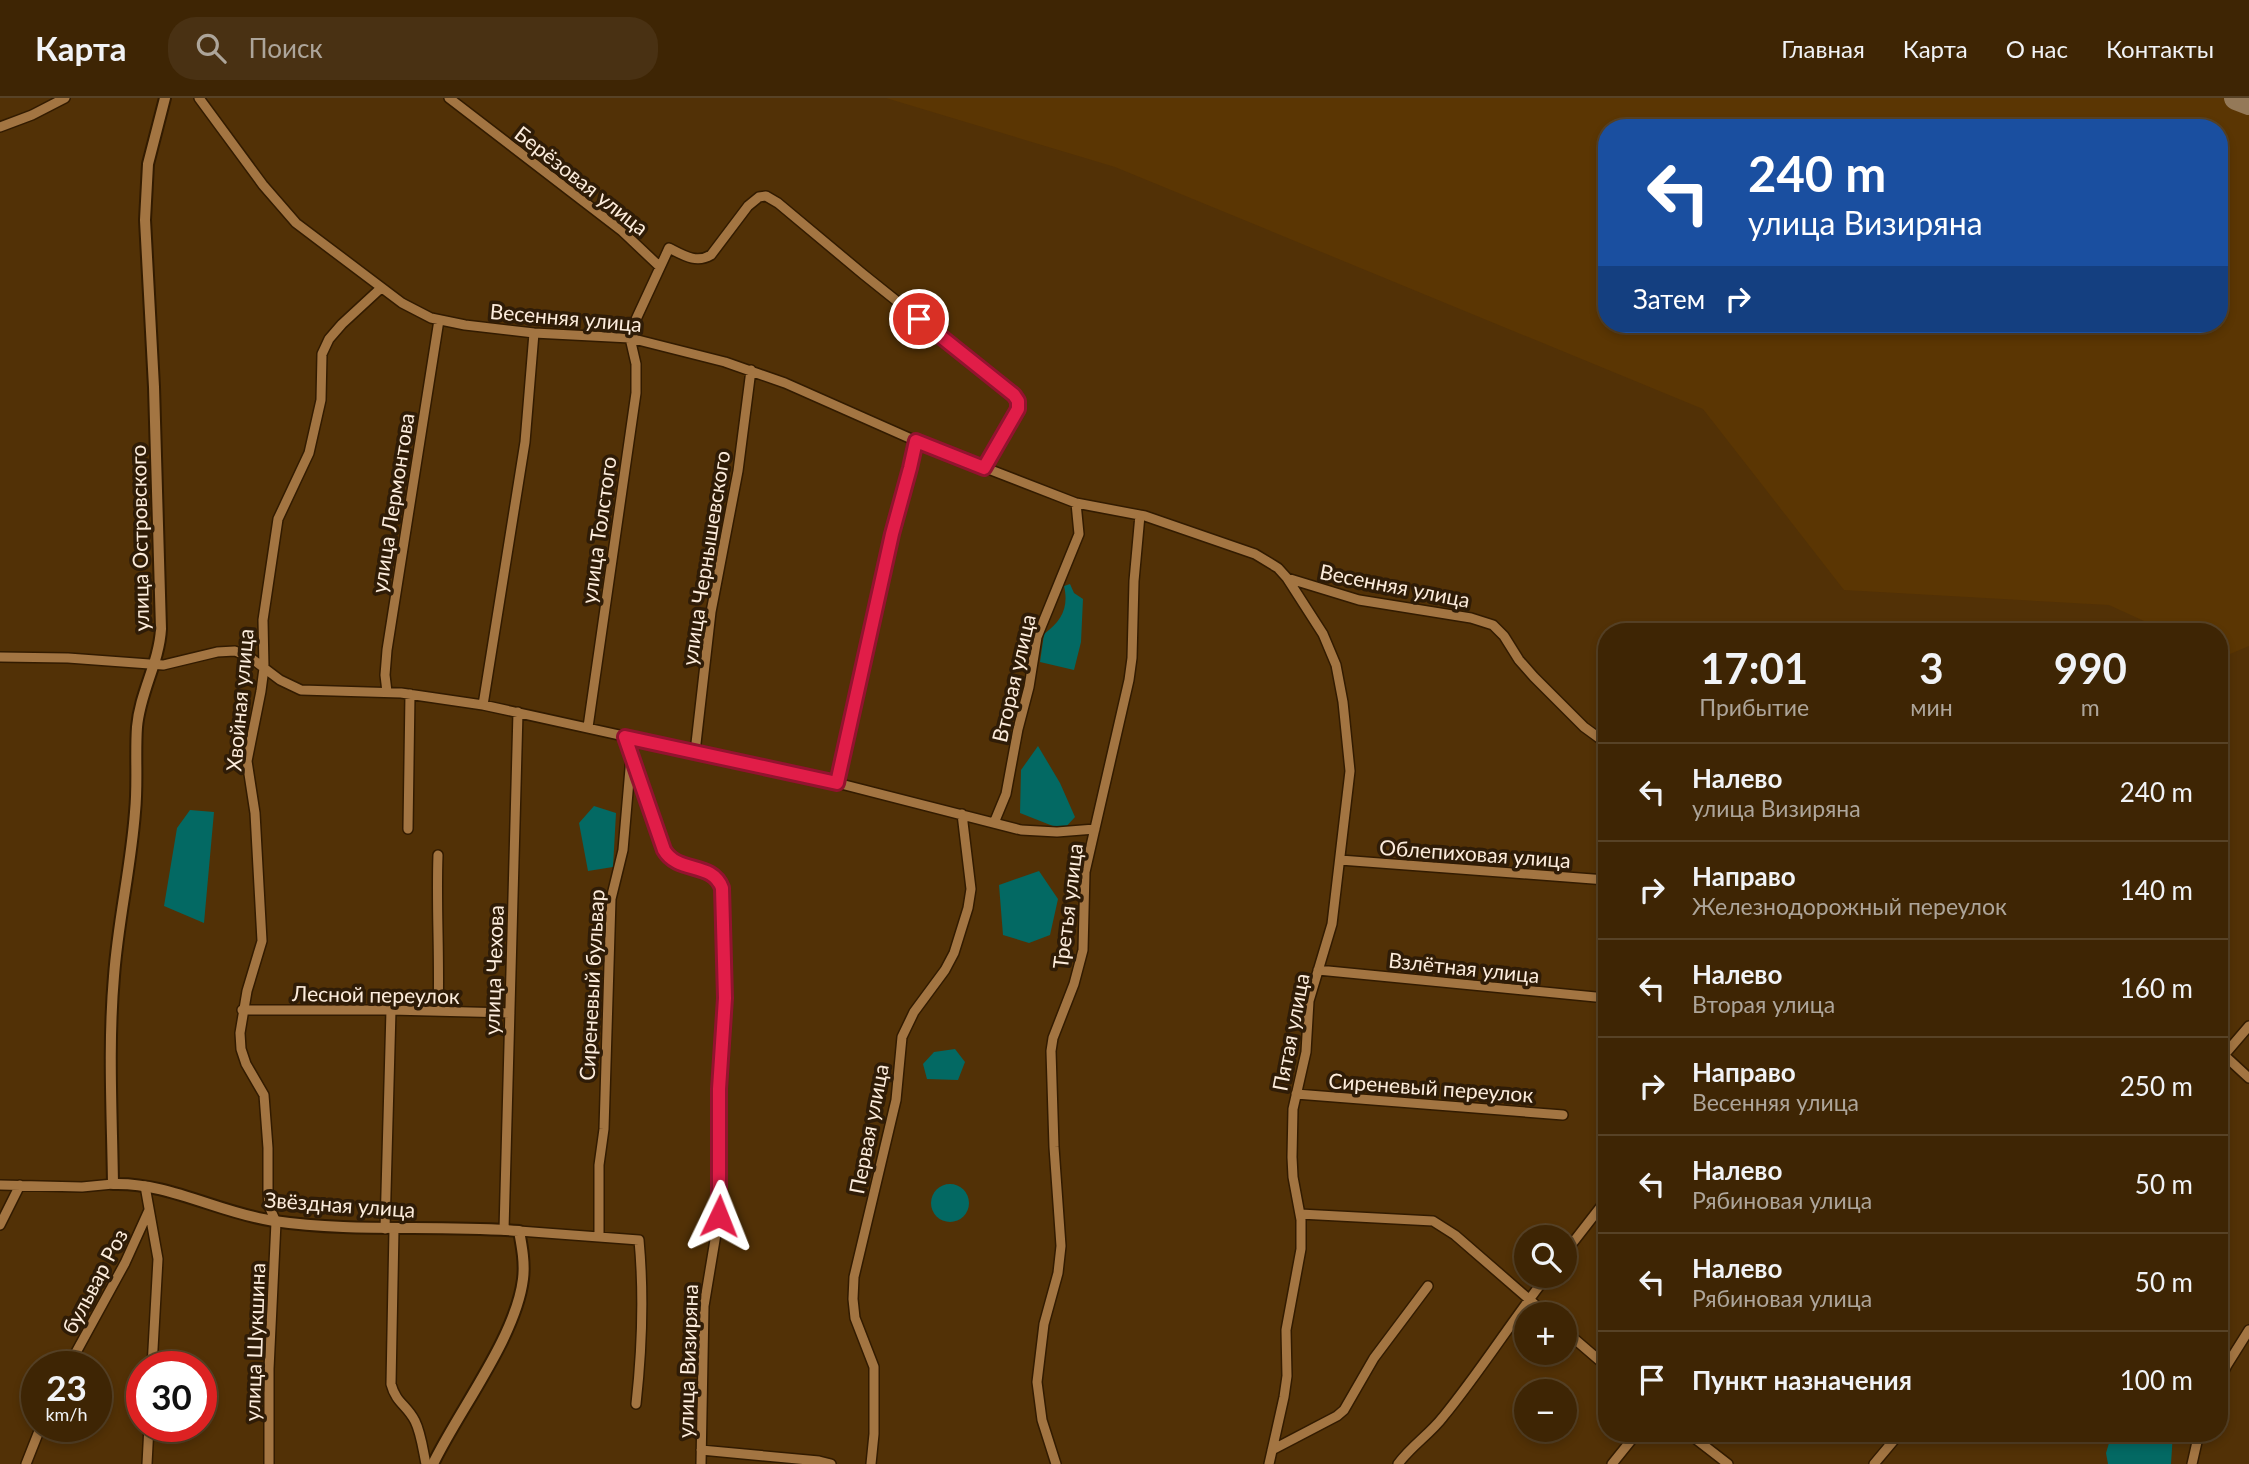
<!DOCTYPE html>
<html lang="ru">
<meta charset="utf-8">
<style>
:root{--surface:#3e2504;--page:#493113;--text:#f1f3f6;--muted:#ada59a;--line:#574226}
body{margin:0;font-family:Lato,sans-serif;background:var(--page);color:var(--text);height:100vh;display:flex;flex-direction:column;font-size:26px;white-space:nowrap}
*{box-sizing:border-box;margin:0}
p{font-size:23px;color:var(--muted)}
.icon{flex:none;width:38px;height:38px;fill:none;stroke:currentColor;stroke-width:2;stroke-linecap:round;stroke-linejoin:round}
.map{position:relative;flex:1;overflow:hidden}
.drawer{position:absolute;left:1598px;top:525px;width:630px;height:819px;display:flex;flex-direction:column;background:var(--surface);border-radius:28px;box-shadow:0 4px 10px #0003,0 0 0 2px var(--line)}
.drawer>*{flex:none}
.banner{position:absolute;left:1598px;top:21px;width:630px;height:214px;border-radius:28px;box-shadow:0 4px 10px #0003,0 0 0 2px var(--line);background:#1a4fa0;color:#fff;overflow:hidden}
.buttons{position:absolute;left:1514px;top:1127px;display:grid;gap:14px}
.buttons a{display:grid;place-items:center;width:63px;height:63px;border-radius:50%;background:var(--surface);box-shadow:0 4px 10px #0003,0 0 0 2px var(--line);font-size:35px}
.speed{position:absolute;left:21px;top:1253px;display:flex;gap:14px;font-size:35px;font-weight:700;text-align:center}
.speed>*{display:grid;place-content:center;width:91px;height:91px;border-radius:50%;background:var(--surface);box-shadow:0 4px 10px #0003,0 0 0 2px var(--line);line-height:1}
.speed small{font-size:18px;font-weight:400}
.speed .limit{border:10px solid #d22;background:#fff;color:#111}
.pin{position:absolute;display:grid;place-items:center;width:60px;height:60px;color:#fff;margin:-30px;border:4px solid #fff;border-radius:50%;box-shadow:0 2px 7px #0007}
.me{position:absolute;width:77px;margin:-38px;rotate:2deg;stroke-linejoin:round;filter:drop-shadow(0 0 5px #0008)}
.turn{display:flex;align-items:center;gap:24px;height:147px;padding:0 35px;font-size:32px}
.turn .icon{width:91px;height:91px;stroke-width:2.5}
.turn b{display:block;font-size:49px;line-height:60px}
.then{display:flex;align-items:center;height:66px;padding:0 35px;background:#0003;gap:14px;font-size:26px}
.eta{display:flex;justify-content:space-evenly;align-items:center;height:119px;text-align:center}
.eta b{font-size:42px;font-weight:700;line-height:49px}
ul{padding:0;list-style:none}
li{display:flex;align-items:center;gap:21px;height:98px;padding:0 35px;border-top:2px solid var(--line)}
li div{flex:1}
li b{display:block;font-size:26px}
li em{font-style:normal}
header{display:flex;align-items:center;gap:42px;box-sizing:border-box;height:98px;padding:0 35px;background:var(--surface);border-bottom:2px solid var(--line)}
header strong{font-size:33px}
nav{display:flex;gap:38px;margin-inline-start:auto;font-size:24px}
.search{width:490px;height:63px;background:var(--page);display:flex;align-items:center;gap:18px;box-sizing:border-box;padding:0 24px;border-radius:28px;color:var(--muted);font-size:26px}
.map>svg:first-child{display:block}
.built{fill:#5b3603;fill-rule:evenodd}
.water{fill:#036963}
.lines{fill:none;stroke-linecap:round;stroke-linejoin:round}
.taxiway{stroke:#947958;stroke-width:24}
.minor-casing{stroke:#321b00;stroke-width:12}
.tertiary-casing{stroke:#321b00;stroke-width:14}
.minor{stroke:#a37542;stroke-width:9}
.tertiary{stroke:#a37542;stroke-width:10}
.route-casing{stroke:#92132f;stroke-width:18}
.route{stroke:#e11d48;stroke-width:12}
.labels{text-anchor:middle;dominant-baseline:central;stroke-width:7;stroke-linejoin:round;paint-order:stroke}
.street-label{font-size:21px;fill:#fcecdc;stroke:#2f1c07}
</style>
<header>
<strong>Карта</strong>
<div class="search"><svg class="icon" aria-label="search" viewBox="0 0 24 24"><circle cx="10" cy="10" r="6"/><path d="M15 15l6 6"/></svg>Поиск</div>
<nav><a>Главная</a><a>Карта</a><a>О нас</a><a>Контакты</a></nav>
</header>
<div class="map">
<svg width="2249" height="1366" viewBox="0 0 2249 1366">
<rect width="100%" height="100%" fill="#523106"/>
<!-- built -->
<path class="built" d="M 886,0 L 2249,0 L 2249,548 L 2223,559 L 2219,557 L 2219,534 L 2168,534 L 2109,507 L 1844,492 L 1703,311 L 1115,69 ZM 1606,30 L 2219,30 L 2219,226 L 1606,226 Z"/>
<!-- water -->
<path class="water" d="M 1070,486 L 1074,495 L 1083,501 L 1081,544 L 1074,572 L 1040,564 L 1044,536 C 1062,523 1069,509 1064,488 Z
M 1038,648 L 1060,685 L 1075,719 L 1063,732 L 1020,715 L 1021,672 Z
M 594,708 L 616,715 L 613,769 L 588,773 L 579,725 Z
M 190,712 L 214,714 L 204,825 L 164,808 L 177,730 Z
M 1039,773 L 1058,801 L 1050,837 L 1029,845 L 1003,837 L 999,787 Z
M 955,951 L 965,964 L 958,982 L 927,981 L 923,966 L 934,954 Z
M931 1105a19 19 0 1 1 38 0a19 19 0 1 1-38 0Z
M 2112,1335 L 2173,1335 L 2171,1366 L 2108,1366 L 2106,1355 Z"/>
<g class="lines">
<!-- taxiway -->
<path class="taxiway" d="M 2236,0 L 2249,5"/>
<!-- minor casing -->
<g class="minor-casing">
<path id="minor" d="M 199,0 L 263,87 L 296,125 L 402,205 L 431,220 L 465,227 L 534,235 L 630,240 L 725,264 L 785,285 L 916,343 L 1076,405 L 1145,418 L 1255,456 L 1278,470 L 1287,480 L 1323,536 L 1336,567 L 1343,604 L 1350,673 L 1332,826 L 1309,903 L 1306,954 L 1293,1011 L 1292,1059 L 1293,1079 L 1301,1122 L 1301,1151 L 1286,1232 L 1287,1278 L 1284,1299 L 1269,1366
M 449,0 L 622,133 L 659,168
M 0,29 L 32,17 L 65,0
M 1287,480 L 1359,502 L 1471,520 L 1493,527 L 1504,538 L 1519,562 L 1534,579 L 1584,629 L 1606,645
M 0,559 L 68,560 L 163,567 L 217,554 L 235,553 L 251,560 L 280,582 L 301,592 L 401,595 L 483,607 L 837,685 L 1021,732 L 1057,734 L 1095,731
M 387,594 L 385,577 L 387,552 L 439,222
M 483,607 L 525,344 L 534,235
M 588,629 L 636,295 L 636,266 L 630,240 L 632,230 L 669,150 C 683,157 696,166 711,157 L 748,108 L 759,99 L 766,98 L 778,105 L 863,176 L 1014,297 L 1018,303 L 1015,318 L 984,371
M 695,654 L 711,514 L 738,373 L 751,272
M 631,659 L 664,753 C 678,775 712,763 722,790 L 725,900 L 719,991 L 720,1098 L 719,1118 L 704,1208 L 701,1366
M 837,685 L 896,417 L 910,371 L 916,343
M 994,725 L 1006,696 L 1018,631 L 1029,589 L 1037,539 L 1079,436 L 1076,405
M 408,731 L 410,596
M 1340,762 L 1606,782
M 1318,872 L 1606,900
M 242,912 L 391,912 L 510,915
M 438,913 C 440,861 436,809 438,757
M 2224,957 L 2249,980
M 2219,963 L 2249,928
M 1296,996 L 1563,1017
M 0,1087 L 82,1089 L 113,1086
M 145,1088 L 158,1161 L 152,1269
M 1300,1116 L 1433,1123 L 1455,1137 L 1546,1216
M 0,1127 L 20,1087
M 385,1131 L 391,912
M 394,1131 L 391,1286 C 396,1305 407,1307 415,1323 C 421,1335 423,1352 426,1366
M 504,1132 L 518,614
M 519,1133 L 639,1142 C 644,1196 642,1252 636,1306
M 599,1139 L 599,1067 L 604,1031 L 611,801 L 623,752 L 631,659 L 625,639
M 1564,1156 L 1606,1102
M 1564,1232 L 1606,1268
M 68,1269 L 125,1165 L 149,1112
M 2219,1283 L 2227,1267 L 2249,1232
M 1688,1335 L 1728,1366
M 701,1352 L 819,1363 L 831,1366
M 1272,1352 L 1337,1318 L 1344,1312 L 1374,1260 L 1428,1188
M 26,1366 L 41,1328
M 147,1366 L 149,1328
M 269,1366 L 269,1271 L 276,1124 L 269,1108 L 268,1094 L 268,1050 L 264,997 L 246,966 L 241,951 L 240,935 L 247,893 L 262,843 L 255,715 L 247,663 L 261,593 L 264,570 L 263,522 L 278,421 L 309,355 L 321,302 L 322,256 L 329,241 L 342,226 L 381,190
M 871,1366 L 874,1336 L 874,1269 L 855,1220 L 853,1201 L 854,1179 L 896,1002 L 902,939 L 914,914 L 945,872 L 954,855 L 968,810 L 971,791 L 962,716
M 1056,1366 L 1042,1322 L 1037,1284 L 1044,1226 L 1058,1175 L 1061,1148 L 1054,1049 L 1051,953 L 1053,940 L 1074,886 L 1083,852 L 1085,774 L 1129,582 L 1132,560 L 1134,483 L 1140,417
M 1398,1366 C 1411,1348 1430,1336 1443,1319 C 1480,1274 1511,1224 1547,1178
M 1612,1366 L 1637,1335
M 1874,1366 L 1900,1335
M 2192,1366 L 2199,1335"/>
</g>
<!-- tertiary casing -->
<g class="tertiary-casing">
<path id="tertiary" d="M 165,0 L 148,66 L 145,122 L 154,289 L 161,531 C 159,565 140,594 137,629 C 135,657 138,685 135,714 C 131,769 118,823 114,878 C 108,947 112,1016 113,1086 C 168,1084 219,1115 274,1123 C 355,1135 437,1126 519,1133 C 522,1149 525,1165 523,1181 C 516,1239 459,1312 433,1366"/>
</g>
<!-- minor -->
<use href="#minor" class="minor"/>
<!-- tertiary -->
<use href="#tertiary" class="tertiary"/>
</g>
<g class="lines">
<!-- route casing -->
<g class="route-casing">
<path id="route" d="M 719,1118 L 719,991 L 725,900 L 722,790 C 712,763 678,776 664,752 L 625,639 L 837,685 L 892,436 L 910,370 L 916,343 L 984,370 L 1018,311 L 1018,303 L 1014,297 L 919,221"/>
</g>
<!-- route -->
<use href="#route" class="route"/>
</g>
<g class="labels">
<!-- street labels -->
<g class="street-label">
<text transform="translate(582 82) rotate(38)">Берёзовая улица</text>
<text transform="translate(566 219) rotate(5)">Весенняя улица</text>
<text transform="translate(392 405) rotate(-81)">улица Лермонтова</text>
<text transform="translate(598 432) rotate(-82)">улица Толстого</text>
<text transform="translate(139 440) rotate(-91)">улица Островского</text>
<text transform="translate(705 460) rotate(-81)">улица Чернышевского</text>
<text transform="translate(1395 487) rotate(11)">Весенняя улица</text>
<text transform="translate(1013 580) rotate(-77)">Вторая улица</text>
<text transform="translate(239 602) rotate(-85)">Хвойная улица</text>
<text transform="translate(1475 755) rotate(4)">Облепиховая улица</text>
<text transform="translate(1067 808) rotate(-83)">Третья улица</text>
<text transform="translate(1464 869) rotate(6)">Взлётная улица</text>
<text transform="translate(493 872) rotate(-88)">улица Чехова</text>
<text transform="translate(591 887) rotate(-87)">Сиреневый бульвар</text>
<text transform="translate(376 896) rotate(1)">Лесной переулок</text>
<text transform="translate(1290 934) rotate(-79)">Пятая улица</text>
<text transform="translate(1431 989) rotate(4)">Сиреневый переулок</text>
<text transform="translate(868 1031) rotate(-79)">Первая улица</text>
<text transform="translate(340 1106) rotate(4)">Звёздная улица</text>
<text transform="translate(94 1183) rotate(-62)">бульвар Роз</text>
<text transform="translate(254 1244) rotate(-88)">улица Шукшина</text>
<text transform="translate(687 1263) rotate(-88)">улица Визиряна</text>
</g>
</g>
</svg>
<div class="buttons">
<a><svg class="icon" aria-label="search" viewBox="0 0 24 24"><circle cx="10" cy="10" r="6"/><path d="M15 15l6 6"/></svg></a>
<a>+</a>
<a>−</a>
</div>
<div class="speed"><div>23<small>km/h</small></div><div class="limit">30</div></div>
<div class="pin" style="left:919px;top:221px;background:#d93025"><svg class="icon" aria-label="arrive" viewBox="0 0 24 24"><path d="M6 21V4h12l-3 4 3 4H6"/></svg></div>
<svg class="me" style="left:719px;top:1118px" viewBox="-20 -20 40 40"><path d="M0-17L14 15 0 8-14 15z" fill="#e11d48" stroke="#fff" stroke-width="4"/></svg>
<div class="banner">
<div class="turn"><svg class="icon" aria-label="left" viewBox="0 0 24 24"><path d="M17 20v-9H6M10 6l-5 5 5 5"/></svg><div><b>240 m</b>улица Визиряна</div></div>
<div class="then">Затем<svg class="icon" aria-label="right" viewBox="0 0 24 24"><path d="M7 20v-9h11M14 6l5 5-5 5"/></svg></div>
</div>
<section class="drawer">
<div class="eta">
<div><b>17:01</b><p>Прибытие</p></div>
<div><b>3</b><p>мин</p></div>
<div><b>990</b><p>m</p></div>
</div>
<ul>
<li><svg class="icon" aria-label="left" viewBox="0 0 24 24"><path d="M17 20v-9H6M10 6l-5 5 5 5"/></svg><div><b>Налево</b><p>улица Визиряна</p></div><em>240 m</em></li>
<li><svg class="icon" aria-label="right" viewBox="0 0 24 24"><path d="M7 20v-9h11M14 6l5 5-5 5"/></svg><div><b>Направо</b><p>Железнодорожный переулок</p></div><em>140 m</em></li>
<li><svg class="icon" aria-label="left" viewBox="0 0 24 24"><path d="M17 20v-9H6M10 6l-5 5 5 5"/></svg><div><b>Налево</b><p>Вторая улица</p></div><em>160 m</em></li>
<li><svg class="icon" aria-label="right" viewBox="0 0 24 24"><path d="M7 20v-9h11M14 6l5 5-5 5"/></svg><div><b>Направо</b><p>Весенняя улица</p></div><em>250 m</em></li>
<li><svg class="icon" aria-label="left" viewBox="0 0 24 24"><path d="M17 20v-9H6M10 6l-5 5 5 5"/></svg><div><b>Налево</b><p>Рябиновая улица</p></div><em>50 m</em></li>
<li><svg class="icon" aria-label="left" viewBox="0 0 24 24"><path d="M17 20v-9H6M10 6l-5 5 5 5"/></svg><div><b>Налево</b><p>Рябиновая улица</p></div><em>50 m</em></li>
<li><svg class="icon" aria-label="arrive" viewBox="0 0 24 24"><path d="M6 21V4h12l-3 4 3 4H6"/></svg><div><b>Пункт назначения</b></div><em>100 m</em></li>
</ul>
</section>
</div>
